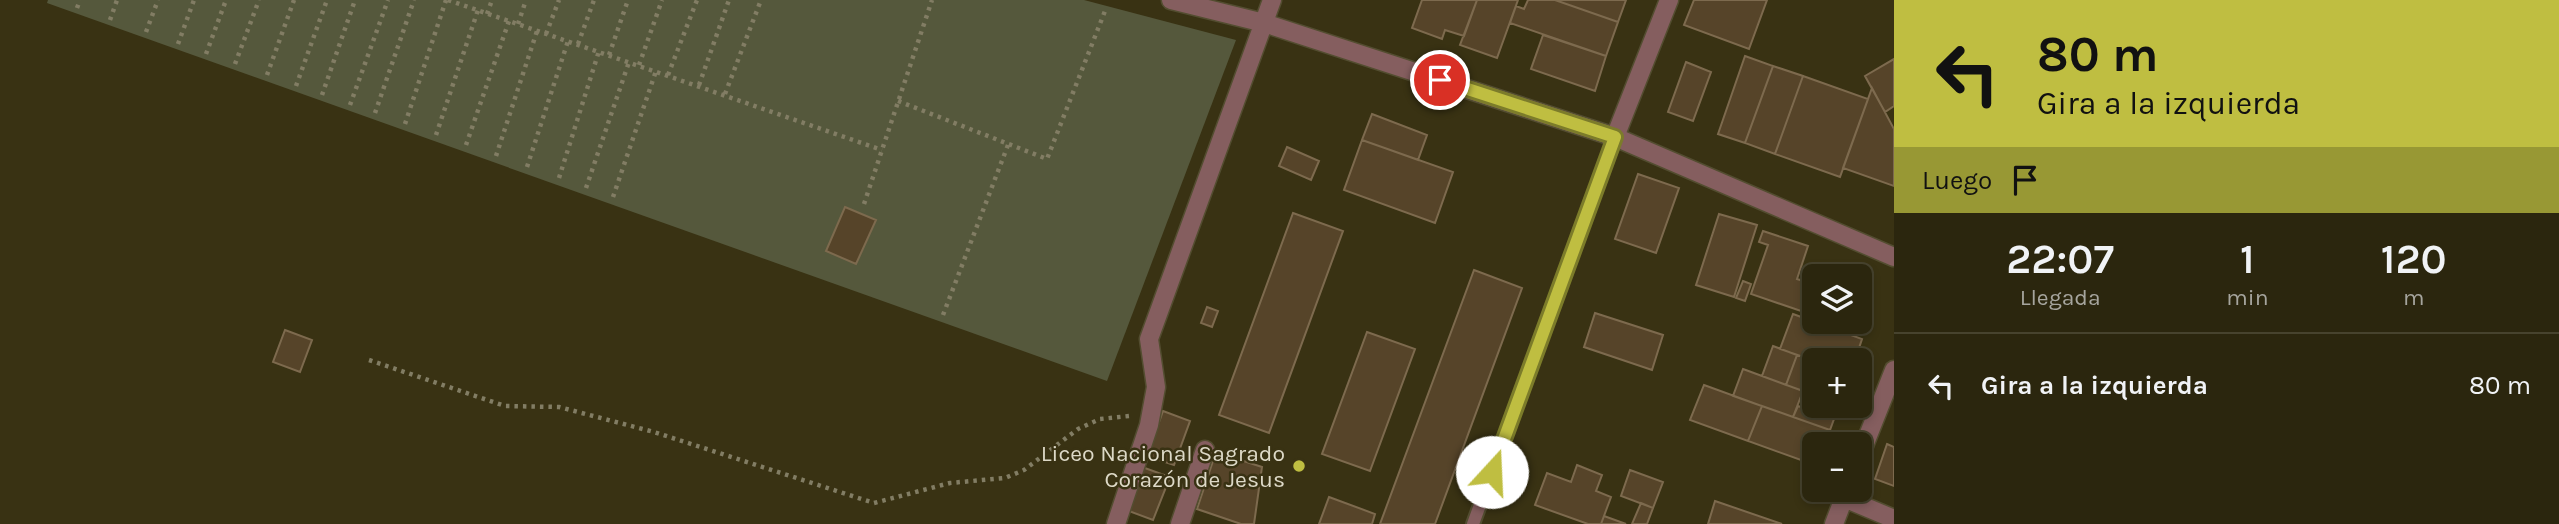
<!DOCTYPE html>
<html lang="es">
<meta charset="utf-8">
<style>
:root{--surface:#2b260e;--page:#37321c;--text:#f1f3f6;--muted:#a6a59e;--line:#47432e}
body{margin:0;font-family:Karla,sans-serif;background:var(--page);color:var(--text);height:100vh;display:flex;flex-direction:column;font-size:26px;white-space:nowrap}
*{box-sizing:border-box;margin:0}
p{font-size:23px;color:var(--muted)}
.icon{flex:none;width:38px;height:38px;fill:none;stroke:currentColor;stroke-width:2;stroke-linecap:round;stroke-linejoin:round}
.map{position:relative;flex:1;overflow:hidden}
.side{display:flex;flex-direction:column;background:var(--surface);width:665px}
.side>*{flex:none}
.banner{background:#bfbe41;color:#111;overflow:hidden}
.fabs{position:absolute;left:1802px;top:264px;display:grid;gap:14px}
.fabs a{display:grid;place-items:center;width:70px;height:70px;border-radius:10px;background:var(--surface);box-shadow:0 4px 10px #0003,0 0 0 2px var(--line);font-size:35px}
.pin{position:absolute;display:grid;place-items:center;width:60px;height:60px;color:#fff;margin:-30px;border:4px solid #fff;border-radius:50%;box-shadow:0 2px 7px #0007}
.me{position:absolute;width:77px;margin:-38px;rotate:20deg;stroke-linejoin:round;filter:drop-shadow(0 0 5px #0008)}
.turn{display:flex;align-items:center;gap:24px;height:147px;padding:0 28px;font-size:32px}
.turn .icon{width:91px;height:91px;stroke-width:2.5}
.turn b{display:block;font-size:49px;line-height:60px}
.then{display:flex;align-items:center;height:66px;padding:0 28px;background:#0003;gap:14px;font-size:26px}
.eta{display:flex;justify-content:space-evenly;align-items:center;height:119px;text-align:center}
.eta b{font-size:42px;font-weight:600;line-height:49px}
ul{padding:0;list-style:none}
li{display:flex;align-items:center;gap:21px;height:105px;padding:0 28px;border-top:2px solid var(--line)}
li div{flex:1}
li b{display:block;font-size:26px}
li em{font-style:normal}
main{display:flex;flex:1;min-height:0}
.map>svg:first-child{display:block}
.green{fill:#55583c}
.building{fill:#564429;stroke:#7d6a4e;stroke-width:2}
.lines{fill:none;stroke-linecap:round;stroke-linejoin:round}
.service-casing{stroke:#534d30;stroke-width:16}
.minor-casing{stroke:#534d30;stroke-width:21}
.path{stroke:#827d64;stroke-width:4.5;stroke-dasharray:3.5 5;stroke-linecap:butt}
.service{stroke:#855e5f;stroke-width:12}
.minor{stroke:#855e5f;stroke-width:18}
.route-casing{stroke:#7c7c2a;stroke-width:18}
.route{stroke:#bfbe41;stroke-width:12}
.poi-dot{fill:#bfbe41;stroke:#393213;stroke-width:2.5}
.labels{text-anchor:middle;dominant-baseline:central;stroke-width:5;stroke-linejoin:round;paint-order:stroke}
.poi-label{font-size:23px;fill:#ddd9c7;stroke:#393213;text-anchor:end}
</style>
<main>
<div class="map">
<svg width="1894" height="524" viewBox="0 0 1894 524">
<rect width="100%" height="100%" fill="#393213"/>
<!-- green -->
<path class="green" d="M 48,0 L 1084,0 L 1236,40 L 1107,381 L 47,3 Z"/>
<!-- building -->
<path class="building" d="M 1422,0 L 1477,0 L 1464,36 L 1445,30 L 1442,39 L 1412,28 Z
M 1477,0 L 1518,0 L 1497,58 L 1460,45 Z
M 1528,0 L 1555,0 L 1618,22 L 1606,56 L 1510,23 L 1516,6 L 1524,9 Z
M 1555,0 L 1626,0 L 1618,22 Z
M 1694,0 L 1767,0 L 1749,49 L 1684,25 Z
M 1543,35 L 1606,56 L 1595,91 L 1531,69 Z
M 1745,56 L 1773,66 L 1745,143 L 1718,134 Z
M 1894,59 L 1894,106 L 1885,112 L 1865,76 Z
M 1686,62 L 1711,72 L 1693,121 L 1668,112 Z
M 1773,66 L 1803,76 L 1775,154 L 1745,143 Z
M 1803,76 L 1868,99 L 1840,177 L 1775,154 Z
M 1872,88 L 1894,129 L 1894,186 L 1843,168 Z
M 1372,114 L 1427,135 L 1418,160 L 1362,140 Z
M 1362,140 L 1453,172 L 1435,223 L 1344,190 Z
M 1287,147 L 1319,161 L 1311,180 L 1279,166 Z
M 1638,174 L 1679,188 L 1656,253 L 1615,239 Z
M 845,207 L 876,220 L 856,264 L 826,251 Z
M 1293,213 L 1343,231 L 1269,433 L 1219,415 Z
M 1719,214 L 1757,225 L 1734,297 L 1696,285 Z
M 1763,231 L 1808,246 L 1797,279 L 1810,283 L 1801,311 L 1751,294 L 1768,245 L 1759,242 Z
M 1474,270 L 1522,288 L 1435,524 L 1380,524 Z
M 1743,281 L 1751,284 L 1745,301 L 1736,298 Z
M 1207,307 L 1218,311 L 1212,327 L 1201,323 Z
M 1595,313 L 1663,335 L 1652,370 L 1584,347 Z
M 1793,314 L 1862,339 L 1855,360 L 1815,361 L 1780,349 Z
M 285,330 L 312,340 L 300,372 L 273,362 Z
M 1367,332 L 1415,349 L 1370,471 L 1322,454 Z
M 1773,346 L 1797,355 L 1786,385 L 1762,376 Z
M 1797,355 L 1815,361 L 1812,394 L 1786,385 Z
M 1743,369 L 1803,391 L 1793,417 L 1733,396 Z
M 1704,385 L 1762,406 L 1748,441 L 1690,420 Z
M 1762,406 L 1830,430 L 1825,444 L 1815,444 L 1815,465 L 1748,441 Z
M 1798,406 L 1834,419 L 1830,430 L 1793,417 Z
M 1163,411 L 1190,421 L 1174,465 L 1147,456 Z
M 1887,444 L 1894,447 L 1894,486 L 1875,479 Z
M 1216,452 L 1262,467 L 1254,524 L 1241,524 L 1197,509 Z
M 1577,465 L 1602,475 L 1596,491 L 1611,497 L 1601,524 L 1588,524 L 1535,505 L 1547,473 L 1571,482 Z
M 1142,467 L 1170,477 L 1153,520 L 1126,510 Z
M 1630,470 L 1663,482 L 1653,508 L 1621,496 Z
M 1329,497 L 1375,514 L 1372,524 L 1319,524 Z
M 1715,501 L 1782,524 L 1708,524 Z
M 1641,503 L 1653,508 L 1647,524 L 1632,524 Z
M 1604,516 L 1626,524 L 1601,524 Z"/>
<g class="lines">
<!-- service casing -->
<g class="service-casing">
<path id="service" d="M 1473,524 L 1615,137"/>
</g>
<!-- minor casing -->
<g class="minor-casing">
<path id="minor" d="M 1171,0 L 1264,23 L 1615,137 L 1894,257
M 1615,137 L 1669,0
M 1860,456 L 1894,370
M 1844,498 L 1894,519
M 1116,524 L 1149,425 L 1156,387 L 1149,339 L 1272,0
M 1180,524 L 1205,450
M 1834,524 L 1847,490"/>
</g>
<!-- path -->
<path class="path" d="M 448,0 L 882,150
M 77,8 L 80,0
M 487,14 L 492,0
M 110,20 L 117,0
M 518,24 L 526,0
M 146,32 L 158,0
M 546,34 L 559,0
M 178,44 L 194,0
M 578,44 L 594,0
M 206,54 L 226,0
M 609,55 L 628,0
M 235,64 L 259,0
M 639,65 L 662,0
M 267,75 L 294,0
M 668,75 L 697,0
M 699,85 L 729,0
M 296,86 L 327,0
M 725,94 L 761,0
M 322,95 L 355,0
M 898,101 L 1047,159 L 1105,11
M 350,105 L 388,0
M 375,113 L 414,0
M 405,124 L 446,0
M 436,135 L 478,10
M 466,145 L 509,21
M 496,156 L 537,31
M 527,167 L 568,41
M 559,178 L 599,51
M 586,188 L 629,62
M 613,197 L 656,71
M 864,204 L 932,0
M 943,315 L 1008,145
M 369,360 L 505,406 L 559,407 L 654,432 L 874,503 L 950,483 L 1005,478 L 1024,470 L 1078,429 L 1100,419 L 1129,416"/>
<!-- service -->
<use href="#service" class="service"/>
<!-- minor -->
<use href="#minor" class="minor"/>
</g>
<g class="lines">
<!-- route casing -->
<g class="route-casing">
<path id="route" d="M 1440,80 L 1615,137 L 1492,472"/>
</g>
<!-- route -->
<use href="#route" class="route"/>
</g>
<!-- markers -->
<circle class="poi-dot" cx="1299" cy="466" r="7"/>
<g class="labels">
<!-- poi labels -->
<g class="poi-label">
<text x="1285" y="453">Liceo Nacional Sagrado<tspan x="1285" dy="26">Corazón de Jesus</tspan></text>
</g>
</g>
</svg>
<div class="fabs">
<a><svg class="icon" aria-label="layers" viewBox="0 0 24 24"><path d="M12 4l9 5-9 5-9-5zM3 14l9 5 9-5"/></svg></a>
<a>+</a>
<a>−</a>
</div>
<div class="pin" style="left:1440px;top:80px;background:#d93025"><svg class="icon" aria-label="arrive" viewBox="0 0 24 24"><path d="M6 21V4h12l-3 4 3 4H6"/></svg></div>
<svg class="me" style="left:1492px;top:472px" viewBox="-20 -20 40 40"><circle r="19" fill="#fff"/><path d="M0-13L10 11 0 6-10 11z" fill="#bfbe41"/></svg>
</div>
<section class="side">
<div class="banner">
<div class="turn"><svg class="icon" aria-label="left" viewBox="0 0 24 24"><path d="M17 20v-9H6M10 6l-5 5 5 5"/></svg><div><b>80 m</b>Gira a la izquierda</div></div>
<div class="then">Luego<svg class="icon" aria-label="arrive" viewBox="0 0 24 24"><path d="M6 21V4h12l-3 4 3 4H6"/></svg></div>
</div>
<div class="eta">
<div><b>22:07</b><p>Llegada</p></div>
<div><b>1</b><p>min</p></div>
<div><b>120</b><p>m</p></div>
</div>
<ul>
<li><svg class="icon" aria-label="left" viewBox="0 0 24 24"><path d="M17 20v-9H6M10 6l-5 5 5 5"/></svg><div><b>Gira a la izquierda</b></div><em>80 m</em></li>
</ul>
</section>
</main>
